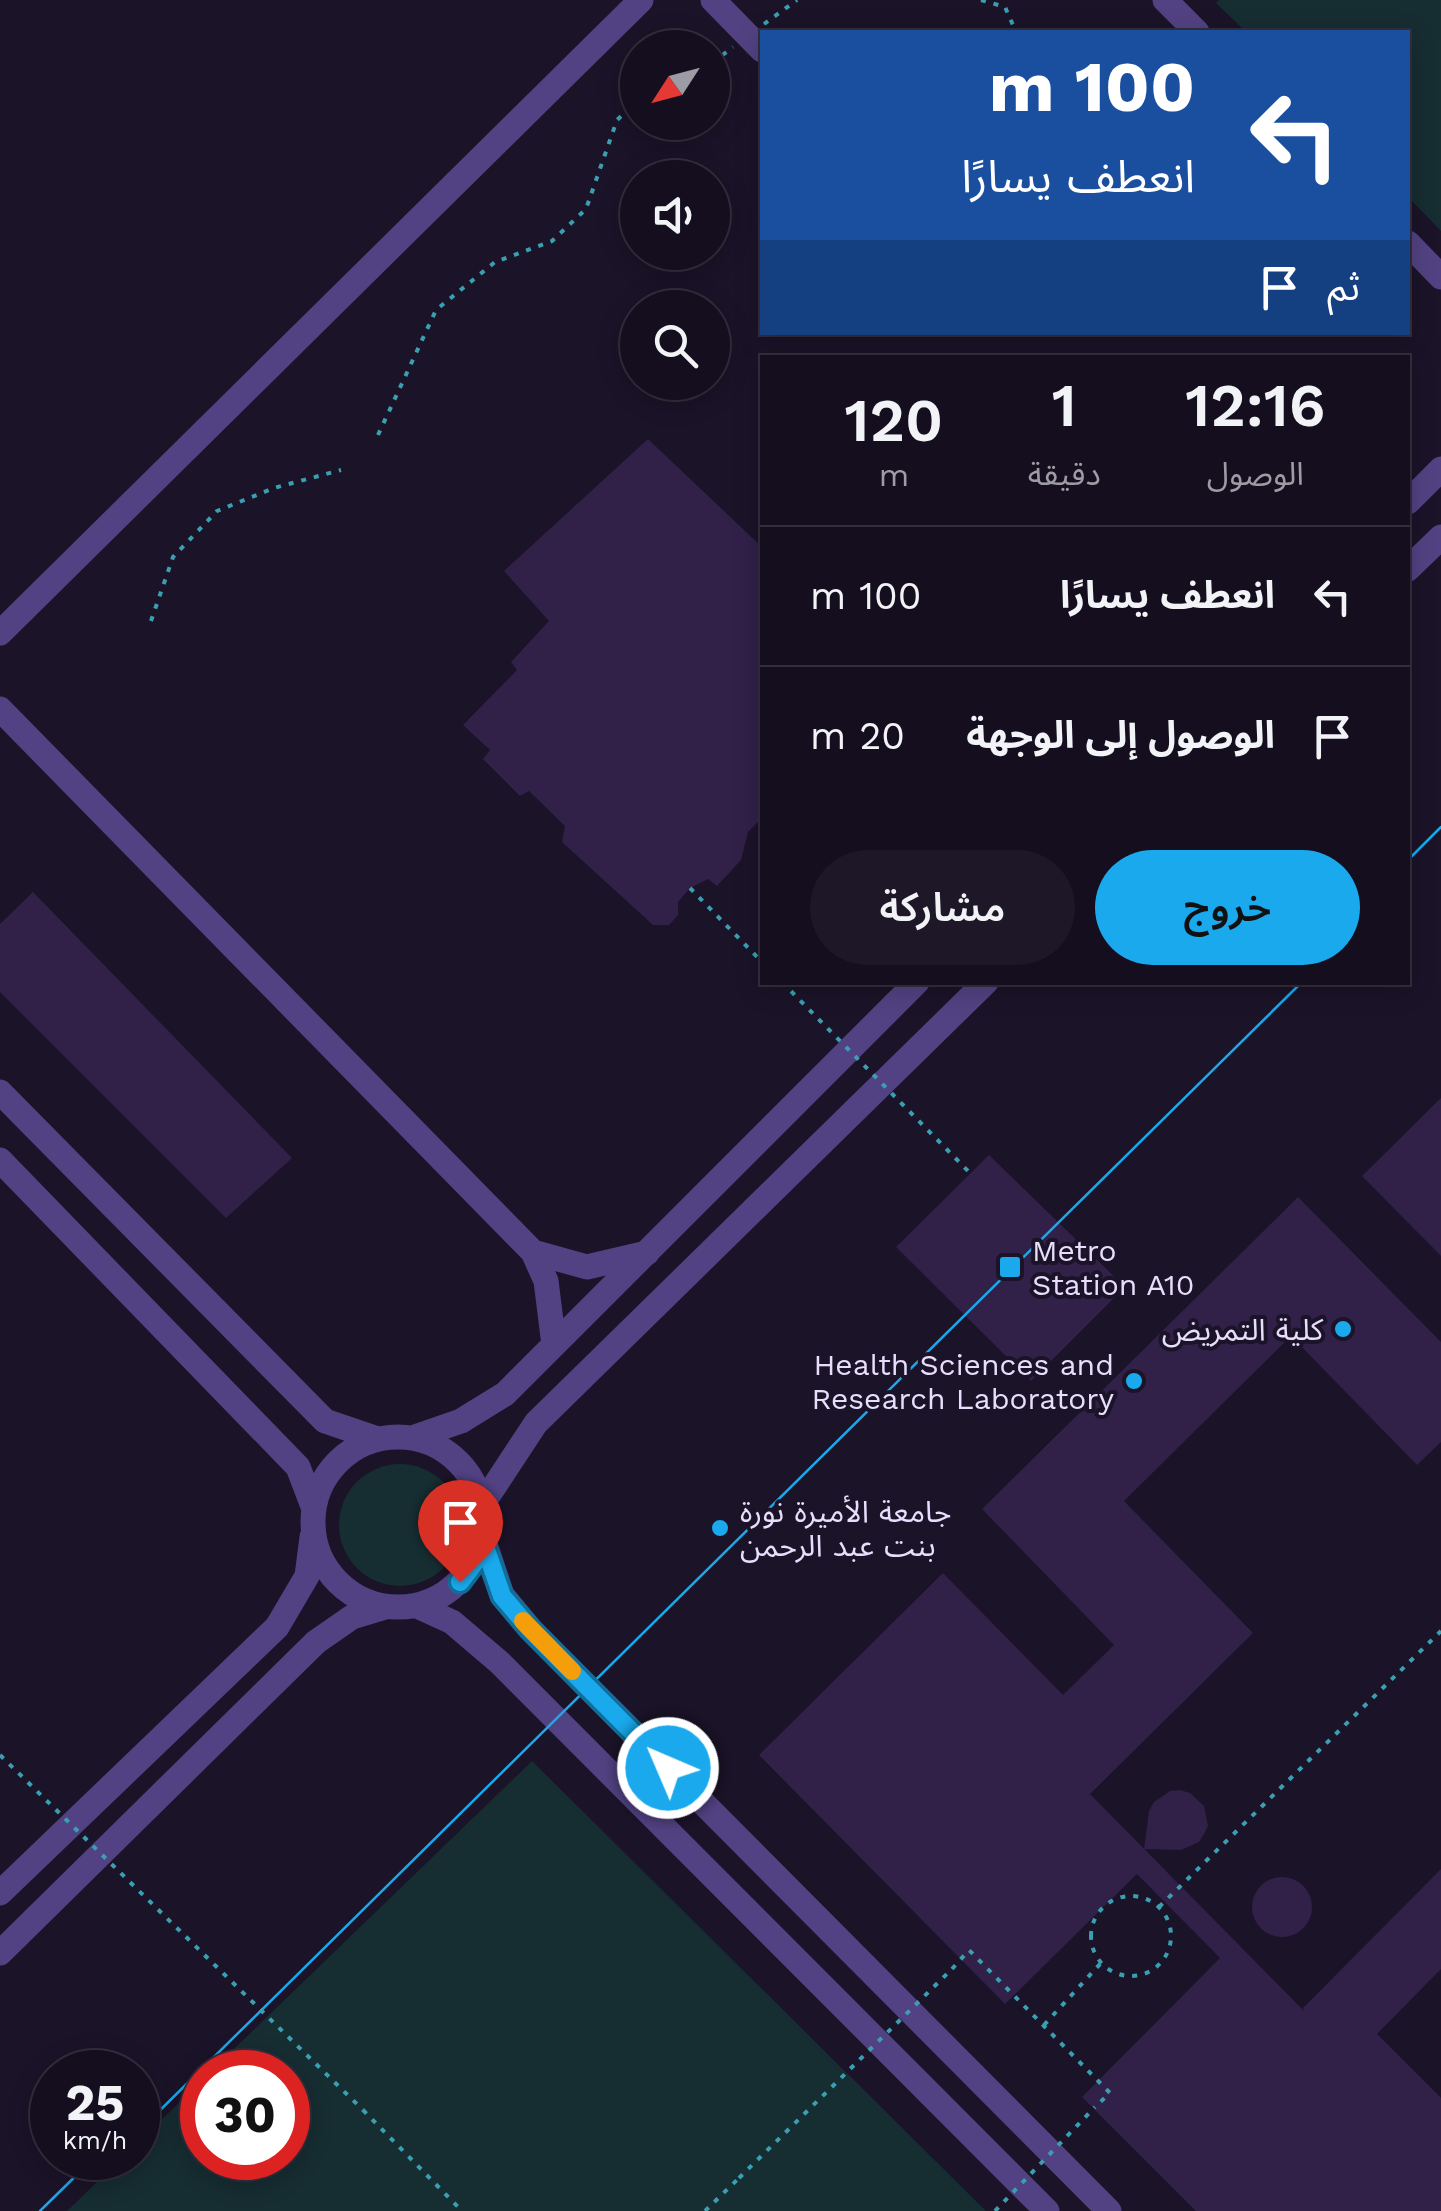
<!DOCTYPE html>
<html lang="ar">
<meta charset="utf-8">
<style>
:root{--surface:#140e1e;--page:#1d1727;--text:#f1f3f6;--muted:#9d9ca4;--line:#332e3c;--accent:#19a9ec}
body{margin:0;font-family:"Work Sans","Noto Sans Arabic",sans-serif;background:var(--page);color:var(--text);direction:rtl;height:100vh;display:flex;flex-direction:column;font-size:38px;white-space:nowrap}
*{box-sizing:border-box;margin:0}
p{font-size:32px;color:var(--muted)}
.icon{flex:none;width:55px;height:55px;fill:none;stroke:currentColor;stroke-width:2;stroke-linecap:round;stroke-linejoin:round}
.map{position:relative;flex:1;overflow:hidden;direction:ltr}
.details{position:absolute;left:760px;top:355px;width:650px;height:630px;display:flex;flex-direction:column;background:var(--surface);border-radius:0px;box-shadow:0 5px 25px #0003,0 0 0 2px var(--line);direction:rtl}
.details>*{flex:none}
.hud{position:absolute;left:760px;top:30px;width:650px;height:305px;border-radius:0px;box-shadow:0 5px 25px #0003,0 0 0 2px var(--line);direction:rtl;background:#1a4fa0;color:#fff;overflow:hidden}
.needle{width:65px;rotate:234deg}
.tools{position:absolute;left:620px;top:30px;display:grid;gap:20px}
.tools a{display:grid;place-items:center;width:110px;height:110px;border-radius:50%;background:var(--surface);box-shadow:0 5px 25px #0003,0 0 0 2px var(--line);font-size:50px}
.speed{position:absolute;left:30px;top:2050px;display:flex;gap:20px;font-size:50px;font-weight:700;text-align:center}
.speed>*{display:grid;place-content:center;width:130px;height:130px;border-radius:50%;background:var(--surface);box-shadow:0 5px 25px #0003,0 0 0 2px var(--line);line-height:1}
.speed small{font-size:25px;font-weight:400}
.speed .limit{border:15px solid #d22;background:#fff;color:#111}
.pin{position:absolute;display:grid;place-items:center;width:85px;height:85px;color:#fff;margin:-102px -42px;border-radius:50% 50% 50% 0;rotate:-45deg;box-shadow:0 0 10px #0007}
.pin .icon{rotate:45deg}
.me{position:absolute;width:110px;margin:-55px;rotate:315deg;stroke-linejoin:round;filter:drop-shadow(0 0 8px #0008)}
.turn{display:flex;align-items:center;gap:35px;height:210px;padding:0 50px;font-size:45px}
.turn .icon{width:130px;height:130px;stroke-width:2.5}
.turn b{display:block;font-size:70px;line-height:85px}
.then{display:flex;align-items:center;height:95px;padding:0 50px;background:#0003;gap:20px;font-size:38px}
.eta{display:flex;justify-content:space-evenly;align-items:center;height:170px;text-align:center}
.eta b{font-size:60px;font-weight:600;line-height:70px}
.primary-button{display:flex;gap:20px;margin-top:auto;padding:20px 50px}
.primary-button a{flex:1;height:115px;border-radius:60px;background:var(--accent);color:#111;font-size:40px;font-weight:600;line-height:115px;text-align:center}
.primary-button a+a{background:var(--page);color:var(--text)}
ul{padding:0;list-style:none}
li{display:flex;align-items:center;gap:30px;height:140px;padding:0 50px;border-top:2px solid var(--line)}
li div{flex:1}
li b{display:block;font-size:38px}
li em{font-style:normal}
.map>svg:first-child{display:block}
.green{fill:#162d32}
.building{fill:#312048}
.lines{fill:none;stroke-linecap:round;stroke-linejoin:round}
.path{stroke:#3b9fb2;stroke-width:4;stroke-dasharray:5 8;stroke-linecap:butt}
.minor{stroke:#524283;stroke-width:25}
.tram{stroke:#19a9ec;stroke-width:2.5}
.path-bridge{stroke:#3b9fb2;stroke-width:4;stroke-dasharray:5 8;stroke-linecap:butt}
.route-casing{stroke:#106e99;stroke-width:25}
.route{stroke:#19a9ec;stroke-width:18}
.slow{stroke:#f59e0b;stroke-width:18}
.poi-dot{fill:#19a9ec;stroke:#1b1328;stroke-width:4}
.labels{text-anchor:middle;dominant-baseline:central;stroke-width:8;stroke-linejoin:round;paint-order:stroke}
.poi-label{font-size:30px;fill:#e7ddfc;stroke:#1b1328;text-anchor:start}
</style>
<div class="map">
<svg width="1441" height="2211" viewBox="0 0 1441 2211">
<rect width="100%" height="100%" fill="#1b1328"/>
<!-- green -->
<path class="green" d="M 1219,0 L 1441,0 L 1441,231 L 1408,197 L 1408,32 L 1246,32 L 1216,3 Z
M339 1525a61 61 0 1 1 122 0a61 61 0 1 1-122 0Z
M 532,1761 L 986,2211 L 67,2211 L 122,2158 L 138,2158 L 138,2143 L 202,2080 L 202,2158 L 288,2158 L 288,2072 L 210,2072 Z"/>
<!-- building -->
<path class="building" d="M 648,439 L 762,547 L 762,818 L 748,832 L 741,860 L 717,886 L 708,879 L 690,888 L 678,902 L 678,915 L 669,925 L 653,925 L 562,842 L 565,826 L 529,791 L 520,796 L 483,759 L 490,750 L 463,725 L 517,670 L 511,662 L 549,621 L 504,571 Z
M 33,892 L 292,1158 L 226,1218 L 0,992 L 0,924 Z
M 1441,1098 L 1441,1256 L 1362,1176 Z
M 989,1155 L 1125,1287 L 1031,1381 L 896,1247 Z
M 1298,1197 L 1441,1342 L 1441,1442 L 1417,1465 L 1291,1336 L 1124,1501 L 1253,1633 L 1090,1794 L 1304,2011 L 1303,2008 L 1441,1869 L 1441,1969 L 1377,2034 L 1441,2098 L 1441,2211 L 1196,2211 L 1082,2097 L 1220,1958 L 1137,1874 L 1005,2004 L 759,1755 L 943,1573 L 1063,1695 L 1114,1645 L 982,1509 Z
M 1180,1790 L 1190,1793 L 1204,1806 L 1208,1826 L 1204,1834 L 1199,1842 L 1181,1850 L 1144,1849 L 1149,1811 L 1154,1802 L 1170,1791 Z
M1252 1907a30 30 0 1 1 60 0a30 30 0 1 1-60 0Z"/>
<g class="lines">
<!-- path -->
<path class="path" d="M 981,0 L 1005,7 L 1016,32
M 764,24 L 797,0
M 712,63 L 733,47
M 378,435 L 436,310 L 495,262 L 552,241 L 586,209 L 617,120 L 638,100
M 151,621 L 173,557 L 217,511 L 274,488 L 341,470
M 690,888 L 762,962
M1091 1936a40 40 0 1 1 80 0a40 40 0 1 1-80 0Z
M 1159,1907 L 1441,1631
M 952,1969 L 969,1950 L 1110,2093 L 1095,2107
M 1044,2025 L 1101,1963
M 363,2110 L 462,2211
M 705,2211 L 739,2178"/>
<!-- minor -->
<path class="minor" d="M 713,0 L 762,50
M 1165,0 L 1197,32
M 1408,243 L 1441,277
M 1408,502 L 1441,469
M 1408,569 L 1441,537
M 0,633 L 641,0
M 0,709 L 533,1252
M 0,1092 L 325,1421 L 378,1439
M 0,1160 L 298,1467 L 314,1509
M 554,1345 L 546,1281 L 533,1252 L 587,1267 L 647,1253
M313 1522a85 85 0 1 1 170 0a85 85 0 1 1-170 0Z
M 412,1438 L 461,1421 L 505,1394 L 917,982
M 482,1505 L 536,1423 L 986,982
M 483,1538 L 502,1595 L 530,1629 L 1109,2211
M 417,1606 L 452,1622 L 499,1662 L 1047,2211
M 0,1893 L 277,1627 L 307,1576 L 312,1537
M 0,1953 L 316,1642 L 352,1617 L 385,1607"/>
<!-- tram -->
<path class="tram" d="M 1408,860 L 1441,827
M 138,2132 L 1302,982
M 40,2211 L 94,2158"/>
<!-- path-bridge -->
<path class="path-bridge" d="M 782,982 L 972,1175
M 0,1755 L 363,2110
M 739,2178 L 952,1969
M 995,2211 L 1095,2107"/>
</g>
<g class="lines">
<!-- route casing -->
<g class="route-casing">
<path id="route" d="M 460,1582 L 475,1562 L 482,1538 L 502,1596 L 530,1629 L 668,1768"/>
</g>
<!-- route -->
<use href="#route" class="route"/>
<!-- slow -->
<path class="slow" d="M 523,1621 L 572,1671"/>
</g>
<!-- markers -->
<g class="poi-dot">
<rect x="998" y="1255" width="24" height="24" rx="5"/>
<circle cx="1343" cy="1329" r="10"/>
<circle cx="1134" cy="1381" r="10"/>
<circle cx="720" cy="1528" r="10"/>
</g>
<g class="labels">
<!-- poi labels -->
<g class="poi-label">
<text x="1032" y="1250">Metro<tspan x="1032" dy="34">Station A10</tspan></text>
<text x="1323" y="1329" text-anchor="end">كلية التمريض</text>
<text x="1114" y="1364" text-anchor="end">Health Sciences and<tspan x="1114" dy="34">Research Laboratory</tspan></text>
<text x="740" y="1511">جامعة الأميرة نورة<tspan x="740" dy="34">بنت عبد الرحمن</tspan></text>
</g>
</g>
</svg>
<div class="tools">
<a><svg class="needle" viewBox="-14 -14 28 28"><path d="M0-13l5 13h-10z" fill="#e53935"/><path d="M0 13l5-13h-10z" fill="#9d9ca4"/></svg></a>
<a><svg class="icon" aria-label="sound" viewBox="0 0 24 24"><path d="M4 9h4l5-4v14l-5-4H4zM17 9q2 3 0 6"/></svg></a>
<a><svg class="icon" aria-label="search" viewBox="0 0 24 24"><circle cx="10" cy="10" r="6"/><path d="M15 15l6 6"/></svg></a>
</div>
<div class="speed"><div>25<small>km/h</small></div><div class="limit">30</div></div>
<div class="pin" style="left:460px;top:1582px;background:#d93025"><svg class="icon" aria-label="arrive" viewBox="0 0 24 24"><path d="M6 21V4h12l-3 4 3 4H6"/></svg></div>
<svg class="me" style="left:668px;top:1768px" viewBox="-20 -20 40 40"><circle r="17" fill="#19a9ec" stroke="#fff" stroke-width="3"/><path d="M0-11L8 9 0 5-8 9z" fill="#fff"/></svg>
<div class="hud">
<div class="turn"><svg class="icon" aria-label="left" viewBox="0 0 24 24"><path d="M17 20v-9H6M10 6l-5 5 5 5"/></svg><div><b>100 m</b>انعطف يسارًا</div></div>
<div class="then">ثم<svg class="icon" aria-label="arrive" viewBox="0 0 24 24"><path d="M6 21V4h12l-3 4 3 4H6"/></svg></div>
</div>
<section class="details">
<div class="eta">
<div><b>12:16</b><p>الوصول</p></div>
<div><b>1</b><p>دقيقة</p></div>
<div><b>120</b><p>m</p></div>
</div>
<ul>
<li><svg class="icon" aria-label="left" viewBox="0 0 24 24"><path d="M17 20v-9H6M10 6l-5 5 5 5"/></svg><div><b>انعطف يسارًا</b></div><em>100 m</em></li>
<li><svg class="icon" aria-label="arrive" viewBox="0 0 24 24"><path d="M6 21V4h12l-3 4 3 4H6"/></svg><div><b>الوصول إلى الوجهة</b></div><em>20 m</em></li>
</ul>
<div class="primary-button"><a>خروج</a><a>مشاركة</a></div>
</section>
</div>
